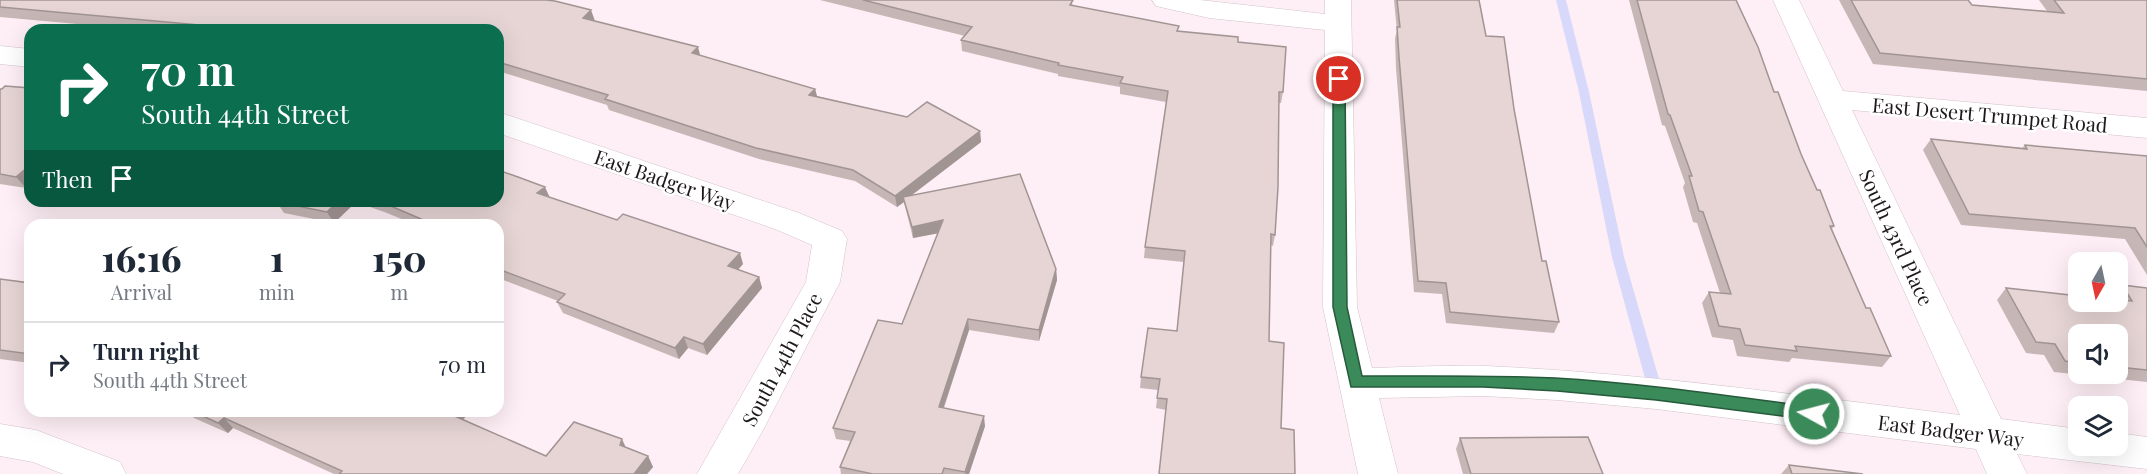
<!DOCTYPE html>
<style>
:root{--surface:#fff;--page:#f6f6f7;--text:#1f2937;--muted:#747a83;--line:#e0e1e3}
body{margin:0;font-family:"Playfair Display",serif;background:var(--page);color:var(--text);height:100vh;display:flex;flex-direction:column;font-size:22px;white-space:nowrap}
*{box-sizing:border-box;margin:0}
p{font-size:20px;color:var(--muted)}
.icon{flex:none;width:33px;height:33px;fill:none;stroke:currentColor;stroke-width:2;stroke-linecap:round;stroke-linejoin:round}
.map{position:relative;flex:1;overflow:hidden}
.sheet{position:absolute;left:24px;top:219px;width:480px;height:198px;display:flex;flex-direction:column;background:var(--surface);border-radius:18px;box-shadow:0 6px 24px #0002}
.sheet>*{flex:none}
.guide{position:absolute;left:24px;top:24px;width:480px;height:183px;border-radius:18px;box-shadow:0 6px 24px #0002;background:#0b6e4f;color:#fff;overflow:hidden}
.needle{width:39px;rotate:189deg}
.controls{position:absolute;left:2068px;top:252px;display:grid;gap:12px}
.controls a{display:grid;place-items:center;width:60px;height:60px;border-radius:12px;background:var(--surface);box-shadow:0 6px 24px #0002;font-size:30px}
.pin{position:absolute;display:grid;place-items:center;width:51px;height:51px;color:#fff;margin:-26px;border:3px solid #fff;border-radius:50%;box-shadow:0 2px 6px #0007}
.me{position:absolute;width:66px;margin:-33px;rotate:277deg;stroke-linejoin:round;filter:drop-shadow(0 0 4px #0008)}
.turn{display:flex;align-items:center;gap:21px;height:126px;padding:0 18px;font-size:27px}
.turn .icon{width:78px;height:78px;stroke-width:2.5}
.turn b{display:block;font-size:42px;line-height:51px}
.then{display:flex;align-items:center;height:57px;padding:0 18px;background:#0003;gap:12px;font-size:22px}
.eta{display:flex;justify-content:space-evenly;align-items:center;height:102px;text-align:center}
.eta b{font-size:36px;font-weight:800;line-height:42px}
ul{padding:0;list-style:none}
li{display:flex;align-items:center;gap:18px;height:84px;padding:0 18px;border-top:2px solid var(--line)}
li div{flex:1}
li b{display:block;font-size:22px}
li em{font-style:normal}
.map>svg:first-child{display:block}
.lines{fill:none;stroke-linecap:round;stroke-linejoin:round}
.stream{fill:#d8d8fa;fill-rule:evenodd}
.minor-casing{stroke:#d2c3c9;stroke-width:1}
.minor{fill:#fff;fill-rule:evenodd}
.wall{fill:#c6b7b6;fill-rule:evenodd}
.shaded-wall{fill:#a19594}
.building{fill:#e6d5d4;stroke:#a19594;stroke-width:1.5}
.route{fill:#3a8a5a;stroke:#265a3a;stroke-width:1.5}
.labels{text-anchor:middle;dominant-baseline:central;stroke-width:5;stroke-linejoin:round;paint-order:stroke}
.street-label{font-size:20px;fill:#1e191b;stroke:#fff}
</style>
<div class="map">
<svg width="2147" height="474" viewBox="0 0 2147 474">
<rect width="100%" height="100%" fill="#feeef5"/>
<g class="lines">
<!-- stream -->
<path class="stream" d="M 1556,0 L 1566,0 L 1589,92 L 1624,257 L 1663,393 L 1661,397 L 1656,399 L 1651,397 L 1649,393 L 1612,257 L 1579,92 Z"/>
<!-- minor casing -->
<g class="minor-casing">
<path id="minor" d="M 1152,0 L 1200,0 L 1325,14 L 1325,0 L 1351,0 L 1357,307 L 1372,368 C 1410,367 1448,365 1486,366 C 1645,373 1803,396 1960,415 L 1773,0 L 1799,0 L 1843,91 L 2147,118 L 2147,138 L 1852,110 L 2001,419 L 2079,429 L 2079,446 L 2118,446 L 2118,433 L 2147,437 L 2147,469 L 2017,454 L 2027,474 L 1987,474 L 1976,449 L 1656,409 L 1557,400 L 1483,396 L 1379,398 L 1398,474 L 1358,474 L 1323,307 L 1325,30 L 1209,18 L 1156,6 Z
M 0,46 L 30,49 L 30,67 L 0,64 Z
M 498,112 L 799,213 L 842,231 L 847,239 L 840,282 L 762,432 L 738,474 L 697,474 L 806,282 L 812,245 L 775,229 L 498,133 Z
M 0,424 L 36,430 L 120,462 L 126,474 L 63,474 L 33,462 L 0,456 Z"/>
</g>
<!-- minor -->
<use href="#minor" class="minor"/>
</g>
<!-- wall -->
<path class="wall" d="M 0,0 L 595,21 L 700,55 L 815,89 L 817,96 L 907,117 L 980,131 L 981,142 L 912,195 L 1056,269 L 1057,280 L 1039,341 L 969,330 L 944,408 L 985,426 L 969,474 L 841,474 L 840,467 L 850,441 L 836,439 L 833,428 L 902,324 L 938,233 L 913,238 L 904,202 L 897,207 L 855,181 L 759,159 L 609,110 L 607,105 L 498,71 L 498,30 L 143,30 L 0,17 Z
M 820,0 L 1071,0 L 1073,6 L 1178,31 L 1238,42 L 1283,92 L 1281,103 L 1279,103 L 1275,235 L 1273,246 L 1271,245 L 1269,341 L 1281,428 L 1295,474 L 1166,410 L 1156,408 L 1158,390 L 1140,388 L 1141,377 L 1177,331 L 1184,262 L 1144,258 L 1145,247 L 1166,102 L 1120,94 L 1120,87 L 1058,76 L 1058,74 L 962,51 L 961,40 L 965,36 Z
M 1394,0 L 1479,0 L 1486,36 L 1514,109 L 1542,261 L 1559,322 L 1554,333 L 1446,323 L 1442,294 L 1414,292 L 1396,68 L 1395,38 L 1397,31 Z
M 1629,0 L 1736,0 L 1801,154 L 1834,226 L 1832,229 L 1866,308 L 1891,356 L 1882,367 L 1792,358 L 1789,362 L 1737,356 L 1733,340 L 1712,337 L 1702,303 L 1709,292 L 1720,293 L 1697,223 L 1693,222 L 1683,187 L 1685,183 L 1665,126 L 1662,125 Z
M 1839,0 L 1968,0 L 1972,5 L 2047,11 L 2039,0 L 2147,0 L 2147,91 L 1873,64 Z
M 0,89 L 26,188 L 0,184 Z
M 1931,139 L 2022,148 L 2025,145 L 2147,156 L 2147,275 L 2125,239 L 1961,225 L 1923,150 Z
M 549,197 L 743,264 L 738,270 L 759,277 L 762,288 L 707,355 L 688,348 L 679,359 L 563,313 L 557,302 L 558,301 L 498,278 L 498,225 L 416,225 L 387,213 L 356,202 L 334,223 L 284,213 L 280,207 L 237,201 L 498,201 Z
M 0,279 L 30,283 L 30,363 L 0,359 Z
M 2122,285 L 2147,288 L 2147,382 L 2054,372 L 2044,355 L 2026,353 L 1997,300 L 2006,288 L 2118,302 L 2118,290 ZM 2079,334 L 2118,334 L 2118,374 L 2079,374 Z
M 187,411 L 471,411 L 463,420 L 546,456 L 626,447 L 648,456 L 653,467 L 647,474 L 334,474 L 233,428 L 228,433 L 194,418 Z
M 1460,438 L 1603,474 L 1463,474 L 1456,449 Z
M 1789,465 L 1863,474 L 1781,474 Z"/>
<!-- shaded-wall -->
<path class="shaded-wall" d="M 591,10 L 595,21 L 583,18 Z
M 698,47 L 701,58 L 692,53 Z
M 815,89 L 818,100 L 809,95 Z
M 980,131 L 981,142 L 904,201 L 903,197 L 904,202 L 897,207 L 895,196 Z
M 30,165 L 30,185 L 26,188 L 16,177 Z
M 545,187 L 550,198 L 537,193 Z
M 338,201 L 355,201 L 356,202 L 334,223 L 327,212 Z
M 943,220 L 945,232 L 913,238 L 912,227 Z
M 740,253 L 743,264 L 731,277 L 728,266 Z
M 1056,269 L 1057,280 L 1039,341 L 1039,330 Z
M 759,277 L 762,288 L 707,355 L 703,344 Z
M 968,319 L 969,330 L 940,418 L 939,407 Z
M 684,337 L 688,348 L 679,359 L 675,348 Z
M 454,411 L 471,411 L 457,425 L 450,414 Z
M 984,416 L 985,426 L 969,474 L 965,474 Z
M 224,418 L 233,428 L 228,433 L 218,423 Z
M 622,439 L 627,450 L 620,445 Z
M 648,456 L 653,467 L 647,474 L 634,474 Z"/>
<!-- building -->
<path class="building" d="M 0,0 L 546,0 L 555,1 L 591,10 L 583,18 L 698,47 L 692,53 L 815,89 L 809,95 L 907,117 L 927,102 L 980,131 L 895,196 L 853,170 L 756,148 L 605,99 L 608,95 L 498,62 L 498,30 L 255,30 L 0,7 Z
M 863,0 L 1073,0 L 1070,5 L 1179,26 L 1177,31 L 1238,37 L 1238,42 L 1286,47 L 1283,92 L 1279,92 L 1278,187 L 1275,235 L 1271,234 L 1269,341 L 1284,343 L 1281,428 L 1294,430 L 1295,474 L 1159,474 L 1167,399 L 1157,398 L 1160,379 L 1141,377 L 1148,328 L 1177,331 L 1185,251 L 1145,247 L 1168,91 L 1120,83 L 1123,77 L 1058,65 L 1059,63 L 961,40 L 972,27 Z
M 1397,0 L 1479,0 L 1486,36 L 1504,37 L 1514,109 L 1542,261 L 1546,261 L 1559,322 L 1450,312 L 1446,283 L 1418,281 L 1399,57 L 1397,27 L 1400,27 Z
M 1637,0 L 1736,0 L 1758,47 L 1774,92 L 1778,92 L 1801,154 L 1817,190 L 1820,190 L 1834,226 L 1830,226 L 1866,308 L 1870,308 L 1891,356 L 1795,346 L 1797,351 L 1745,345 L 1740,329 L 1719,326 L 1709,292 L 1731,294 L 1703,212 L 1699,211 L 1689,176 L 1692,176 L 1670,115 L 1668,114 Z
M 1851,0 L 1968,0 L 1972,5 L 2064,13 L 2054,0 L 2147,0 L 2147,79 L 1880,53 Z
M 5,86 L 30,88 L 30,165 L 16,177 L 0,174 L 0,89 L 2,89 Z
M 1931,139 L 2027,149 L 2025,145 L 2147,156 L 2147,247 L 2135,228 L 1969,214 Z
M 498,170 L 518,177 L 545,187 L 537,193 L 617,220 L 623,214 L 740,253 L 728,266 L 759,277 L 703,344 L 684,337 L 675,348 L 557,302 L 565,294 L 498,269 L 498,225 L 435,225 L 379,201 L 498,201 Z
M 1020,174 L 1056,269 L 1039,330 L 968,319 L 939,407 L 984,416 L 965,472 L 944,468 L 942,474 L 873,474 L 840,467 L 855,432 L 833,428 L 878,320 L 902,324 L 943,220 L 912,227 L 903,197 Z
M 277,201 L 338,201 L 327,212 L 277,202 Z
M 0,279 L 30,283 L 30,354 L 0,350 Z
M 2122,285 L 2147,288 L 2147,370 L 2118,367 L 2118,334 L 2079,334 L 2079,363 L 2065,361 L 2055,344 L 2036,342 L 2006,288 L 2079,296 L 2079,302 L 2118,302 L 2118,300 L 2132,301 Z
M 192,411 L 454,411 L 450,414 L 546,456 L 574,422 L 622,439 L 620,445 L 648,456 L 634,474 L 339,474 L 342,471 L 224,418 L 218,423 Z
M 1588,437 L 1603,474 L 1471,474 L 1460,438 Z
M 1789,465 L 1863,474 L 1792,474 Z"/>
<!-- route -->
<path class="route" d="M 1339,76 L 1345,79 L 1347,307 L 1362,376 C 1427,376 1490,375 1555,378 C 1641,383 1728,396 1814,407 L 1819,409 L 1822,414 L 1819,418 L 1814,420 L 1656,400 L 1557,391 L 1483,387 L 1351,387 L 1333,307 L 1333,79 Z"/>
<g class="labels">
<!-- street labels -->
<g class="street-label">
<text transform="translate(1990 114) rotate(5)">East Desert Trumpet Road</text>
<text transform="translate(665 179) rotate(19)">East Badger Way</text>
<text transform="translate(1897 237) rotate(65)">South 43rd Place</text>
<text transform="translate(781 359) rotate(-62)">South 44th Place</text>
<text transform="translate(1951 430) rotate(7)">East Badger Way</text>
</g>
</g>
</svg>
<div class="controls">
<a><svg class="needle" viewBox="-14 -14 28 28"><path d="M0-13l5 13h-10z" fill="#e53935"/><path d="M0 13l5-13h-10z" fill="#747a83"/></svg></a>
<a><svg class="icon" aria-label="sound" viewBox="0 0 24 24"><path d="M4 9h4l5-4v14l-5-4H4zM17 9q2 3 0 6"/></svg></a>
<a><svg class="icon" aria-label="layers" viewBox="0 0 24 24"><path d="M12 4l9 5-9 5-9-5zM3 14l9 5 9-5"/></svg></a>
</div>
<div class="pin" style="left:1339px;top:79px;background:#d93025"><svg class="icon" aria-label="arrive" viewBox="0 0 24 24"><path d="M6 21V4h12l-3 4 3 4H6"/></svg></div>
<svg class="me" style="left:1814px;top:414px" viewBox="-20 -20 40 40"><circle r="17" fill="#3a8a5a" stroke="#fff" stroke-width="3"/><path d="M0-11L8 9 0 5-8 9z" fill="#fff"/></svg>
<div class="guide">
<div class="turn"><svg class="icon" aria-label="right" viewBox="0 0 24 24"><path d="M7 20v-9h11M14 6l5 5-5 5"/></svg><div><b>70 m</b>South 44th Street</div></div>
<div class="then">Then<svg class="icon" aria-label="arrive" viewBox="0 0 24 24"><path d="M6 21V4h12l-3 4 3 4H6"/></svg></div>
</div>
<section class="sheet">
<div class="eta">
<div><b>16:16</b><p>Arrival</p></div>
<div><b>1</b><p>min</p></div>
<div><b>150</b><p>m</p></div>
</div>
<ul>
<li><svg class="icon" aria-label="right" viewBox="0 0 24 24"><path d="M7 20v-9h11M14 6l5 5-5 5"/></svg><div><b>Turn right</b><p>South 44th Street</p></div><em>70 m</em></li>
</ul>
</section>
</div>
